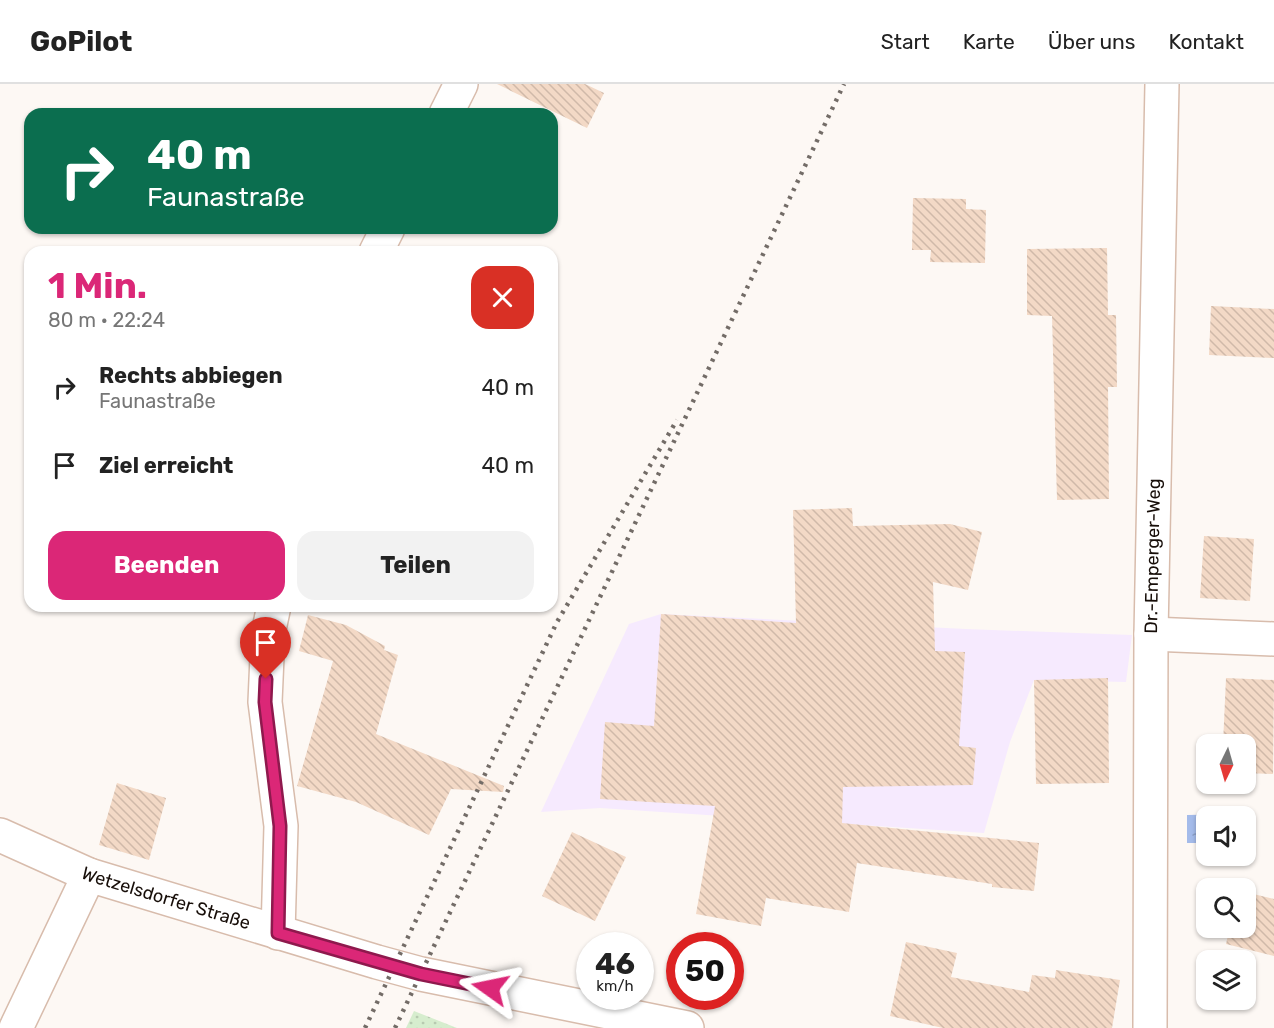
<!DOCTYPE html>
<html lang="de">
<meta charset="utf-8">
<style>
:root{--surface:#fff;--page:#f2f2f2;--text:#222;--muted:#767676;--line:#e0e0e0;--accent:#db2777}
body{margin:0;font-family:Rubik,sans-serif;background:var(--page);color:var(--text);height:100vh;display:flex;flex-direction:column;font-size:22px;white-space:nowrap}
*{box-sizing:border-box;margin:0}
p{font-size:20px;color:var(--muted)}
.icon{flex:none;width:33px;height:33px;fill:none;stroke:currentColor;stroke-width:2;stroke-linecap:round;stroke-linejoin:round}
.map{position:relative;flex:1;overflow:hidden}
.panel{position:absolute;left:24px;top:162px;width:534px;height:366px;display:flex;flex-direction:column;background:var(--surface);border-radius:18px;box-shadow:0 2px 4px #0004}
.panel>*{flex:none}
.top-card{position:absolute;left:24px;top:24px;width:534px;height:126px;border-radius:18px;box-shadow:0 2px 4px #0004;background:#0b6e4f;color:#fff;overflow:hidden}
.needle{width:39px;rotate:185deg}
.controls{position:absolute;left:1196px;top:650px;display:grid;gap:12px}
.controls a{display:grid;place-items:center;width:60px;height:60px;border-radius:12px;background:var(--surface);box-shadow:0 2px 4px #0004;font-size:30px}
.speed{position:absolute;left:576px;top:848px;display:flex;gap:12px;font-size:30px;font-weight:700;text-align:center}
.speed>*{display:grid;place-content:center;width:78px;height:78px;border-radius:50%;background:var(--surface);box-shadow:0 2px 4px #0004;line-height:1}
.speed small{font-size:15px;font-weight:400}
.speed .limit{border:9px solid #d22;background:#fff;color:#111}
.pin{position:absolute;display:grid;place-items:center;width:51px;height:51px;color:#fff;margin:-62px -26px;border-radius:50% 50% 50% 0;rotate:-45deg;box-shadow:0 0 6px #0007}
.pin .icon{rotate:45deg}
.me{position:absolute;width:66px;margin:-33px;rotate:282deg;stroke-linejoin:round;filter:drop-shadow(0 0 4px #0008)}
.turn{display:flex;align-items:center;gap:21px;height:126px;padding:0 24px;font-size:27px}
.turn .icon{width:78px;height:78px;stroke-width:2.5}
.turn b{display:block;font-size:42px;line-height:51px}
.round{display:grid;place-items:center;flex:none;width:63px;height:63px;border-radius:18px;background:var(--page)}
.summary{display:flex;align-items:center;justify-content:space-between;height:102px;padding:0 24px}
h1{font-size:36px;font-weight:700;line-height:45px;color:var(--accent)}
.action{display:flex;gap:12px;margin-top:auto;padding:12px 24px}
.action a{flex:1;height:69px;border-radius:18px;background:var(--accent);color:#fff;font-size:24px;font-weight:700;line-height:69px;text-align:center}
.action a+a{background:var(--page);color:var(--text)}
ul{padding:0;list-style:none}
li{display:flex;align-items:center;gap:18px;height:78px;padding:0 24px}
li div{flex:1}
li b{display:block;font-size:22px}
li em{font-style:normal}
header{display:flex;align-items:center;gap:36px;box-sizing:border-box;height:84px;padding:0 30px;background:var(--surface);border-bottom:2px solid var(--line)}
header strong{font-size:28px}
nav{display:flex;gap:33px;margin-inline-start:auto;font-size:21px}
.map>svg:first-child{display:block}
.commercial{fill:#f6eafe}
.grass{fill:url(#grass-dots)}
.water{fill:url(#water-ripples)}
.building{fill:url(#building-back-hatch)}
.lines{fill:none;stroke-linecap:round;stroke-linejoin:round}
.minor-casing{stroke:#d8bcac;stroke-width:36}
.major-casing{stroke:#d8bcac;stroke-width:36}
.minor{stroke:#fff;stroke-width:33}
.major{stroke:#fff;stroke-width:33}
.rail{stroke:#736c67;stroke-width:4.5;stroke-dasharray:3 6;stroke-linecap:butt}
.route-casing{stroke:#8e194d;stroke-width:15}
.route{stroke:#db2777;stroke-width:10}
.labels{text-anchor:middle;dominant-baseline:central;stroke-width:6;stroke-linejoin:round;paint-order:stroke}
.street-label{font-size:18px;fill:#170e09;stroke:#fff}
</style>
<header>
<strong>GoPilot</strong>
<nav><a>Start</a><a>Karte</a><a>Über uns</a><a>Kontakt</a></nav>
</header>
<div class="map">
<svg width="1274" height="944" viewBox="0 0 1274 944">
<defs>
<pattern id="grass-dots" width="8" height="8" patternUnits="userSpaceOnUse" patternTransform="scale(1.5)"><rect width="8" height="8" fill="#d6edce"/><path d="M2 2h.1M6 6h.1" fill="none" stroke="#b7cab0" stroke-width="1.8" stroke-linecap="round"/></pattern>
<pattern id="water-ripples" width="26" height="14" patternUnits="userSpaceOnUse" patternTransform="scale(1.5)"><rect width="26" height="14" fill="#a4bbea"/><path d="M2 4q2-2 4 0t4 0M15 11q2-2 4 0t4 0" fill="none" stroke="#8ca0c7"/></pattern>
<pattern id="building-back-hatch" width="6" height="6" patternUnits="userSpaceOnUse" patternTransform="scale(1.5)"><rect width="6" height="6" fill="#f3d9c6"/><path d="M-1 5l2 2M0 0l6 6M5-1l2 2" fill="none" stroke="#d0b9a9"/></pattern>
</defs>
<rect width="100%" height="100%" fill="#fdf8f4"/>
<!-- commercial -->
<path class="commercial" d="M 661,530 L 966,545 L 1132,551 L 1126,598 L 1034,596 L 1010,658 L 984,749 L 600,724 L 541,728 L 629,540 Z"/>
<!-- grass -->
<path class="grass" d="M 414,927 L 457,944 L 406,944 Z"/>
<!-- water -->
<path class="water" d="M 1244,730 L 1206,732 L 1206,759 L 1187,759 L 1187,731 Z"/>
<!-- building -->
<path class="building" d="M 497,0 L 585,0 L 604,9 L 587,44 Z
M 913,114 L 966,115 L 966,125 L 986,126 L 985,179 L 930,178 L 931,166 L 912,166 Z
M 1107,164 L 1108,231 L 1116,231 L 1117,303 L 1108,303 L 1109,415 L 1057,416 L 1052,232 L 1027,231 L 1027,165 Z
M 1211,222 L 1274,225 L 1274,274 L 1209,271 Z
M 852,424 L 853,442 L 950,440 L 982,448 L 968,506 L 933,498 L 935,567 L 965,568 L 959,662 L 976,664 L 973,701 L 843,703 L 842,739 L 1039,759 L 1034,807 L 992,803 L 992,800 L 857,779 L 849,828 L 766,814 L 761,842 L 696,830 L 715,722 L 600,715 L 605,638 L 654,642 L 661,530 L 796,539 L 793,426 Z
M 1204,452 L 1254,455 L 1250,517 L 1200,514 Z
M 308,531 L 346,541 L 385,562 L 384,566 L 398,571 L 376,650 L 504,702 L 503,708 L 451,705 L 429,751 L 356,718 L 297,702 L 333,577 L 299,567 Z
M 1108,594 L 1109,699 L 1036,700 L 1034,596 Z
M 1226,594 L 1274,596 L 1273,690 L 1245,689 L 1245,660 L 1223,660 Z
M 117,699 L 166,714 L 149,776 L 99,761 Z
M 572,748 L 626,773 L 595,837 L 542,812 Z
M 1245,808 L 1274,815 L 1274,872 L 1226,860 L 1230,843 L 1245,843 Z
M 906,858 L 957,869 L 951,893 L 1029,908 L 1032,891 L 1055,894 L 1056,886 L 1120,896 L 1112,944 L 943,944 L 890,932 Z"/>
<g class="lines">
<!-- minor casing -->
<g class="minor-casing">
<g id="minor">
<path d="M 446,30 L 461,0"/>
<path d="M 376,168 L 388,144"/>
<path d="M 274,522 L 268,550 L 265,618 L 281,742 L 278,849"/>
<path d="M 1151,550 L 1274,555"/>
<path d="M 16,944 L 89,791"/>
<path id="s1" d="M 1150,944 L 1151,550 L 1162,0"/>
</g>
</g>
<!-- major casing -->
<g class="major-casing">
<g id="major">
<path id="s2" d="M 0,751 L 89,791 L 377,878 L 421,890 L 687,944"/>
</g>
</g>
<!-- minor -->
<use href="#minor" class="minor"/>
<!-- major -->
<use href="#major" class="major"/>
<!-- rail -->
<path class="rail" d="M 365,944 L 557,538 L 677,336
M 395,944 L 844,0"/>
</g>
<g class="lines">
<!-- route casing -->
<g class="route-casing">
<path id="route" d="M 266,595 L 265,618 L 280,742 L 278,849 L 421,890 L 490,904"/>
</g>
<!-- route -->
<use href="#route" class="route"/>
</g>
<g class="labels">
<!-- street labels -->
<g class="street-label">
<text stroke="none"><textPath href="#s1" startOffset="472">Dr.-Emperger-Weg</textPath></text>
<text stroke="none"><textPath href="#s2" startOffset="178">Wetzelsdorfer Straße</textPath></text>
</g>
</g>
</svg>
<div class="controls">
<a><svg class="needle" viewBox="-14 -14 28 28"><path d="M0-13l5 13h-10z" fill="#e53935"/><path d="M0 13l5-13h-10z" fill="#767676"/></svg></a>
<a><svg class="icon" aria-label="sound" viewBox="0 0 24 24"><path d="M4 9h4l5-4v14l-5-4H4zM17 9q2 3 0 6"/></svg></a>
<a><svg class="icon" aria-label="search" viewBox="0 0 24 24"><circle cx="10" cy="10" r="6"/><path d="M15 15l6 6"/></svg></a>
<a><svg class="icon" aria-label="layers" viewBox="0 0 24 24"><path d="M12 4l9 5-9 5-9-5zM3 14l9 5 9-5"/></svg></a>
</div>
<div class="speed"><div>46<small>km/h</small></div><div class="limit">50</div></div>
<div class="pin" style="left:266px;top:595px;background:#d93025"><svg class="icon" aria-label="arrive" viewBox="0 0 24 24"><path d="M6 21V4h12l-3 4 3 4H6"/></svg></div>
<svg class="me" style="left:490px;top:904px" viewBox="-20 -20 40 40"><path d="M0-17L14 15 0 8-14 15z" fill="#db2777" stroke="#fff" stroke-width="4"/></svg>
<div class="top-card">
<div class="turn"><svg class="icon" aria-label="right" viewBox="0 0 24 24"><path d="M7 20v-9h11M14 6l5 5-5 5"/></svg><div><b>40 m</b>Faunastraße</div></div>
</div>
<section class="panel">
<div class="summary"><div><h1>1 Min.</h1><p>80 m · 22:24</p></div><a class="round" style="background:#d93025;color:#fff"><svg class="icon" aria-label="close" viewBox="0 0 24 24"><path d="M6 6l12 12M18 6L6 18"/></svg></a></div>
<ul>
<li><svg class="icon" aria-label="right" viewBox="0 0 24 24"><path d="M7 20v-9h11M14 6l5 5-5 5"/></svg><div><b>Rechts abbiegen</b><p>Faunastraße</p></div><em>40 m</em></li>
<li><svg class="icon" aria-label="arrive" viewBox="0 0 24 24"><path d="M6 21V4h12l-3 4 3 4H6"/></svg><div><b>Ziel erreicht</b></div><em>40 m</em></li>
</ul>
<div class="action"><a>Beenden</a><a>Teilen</a></div>
</section>
</div>
